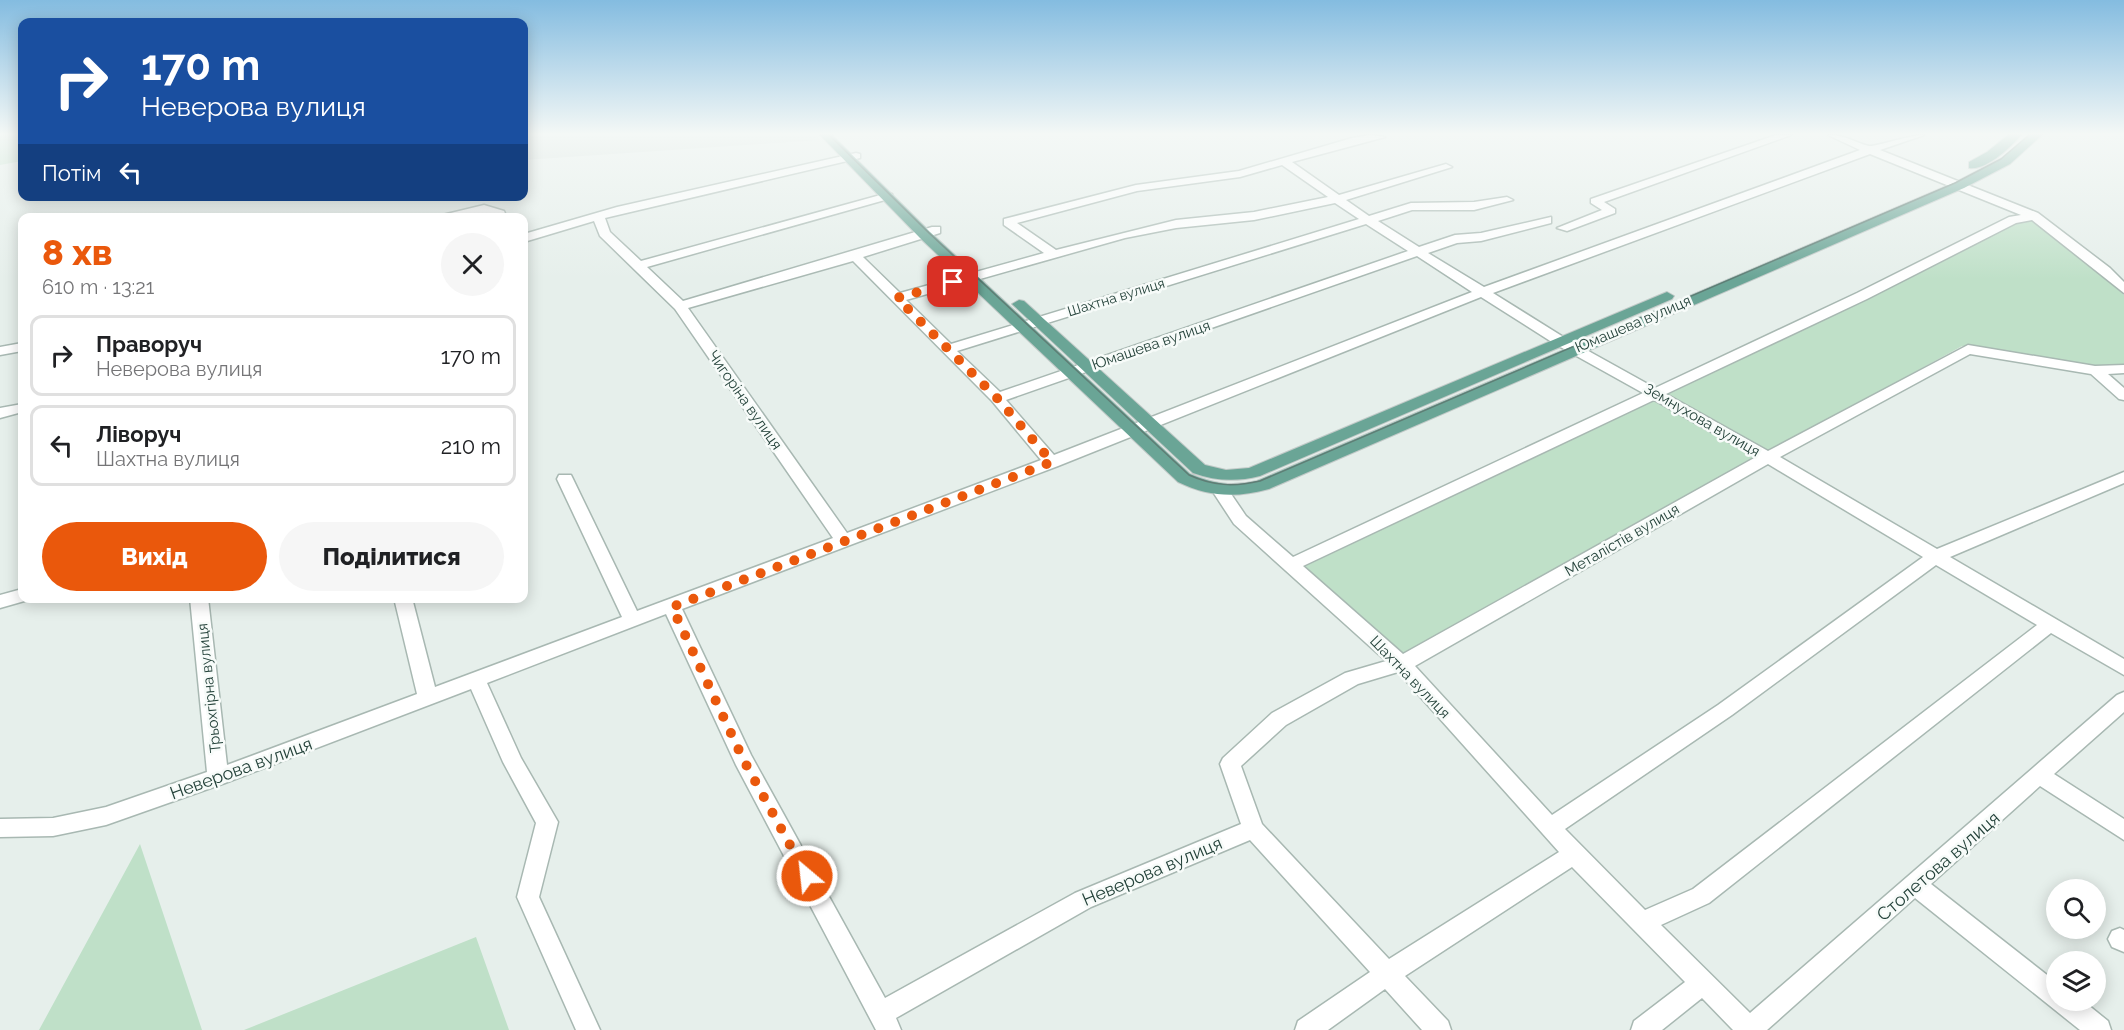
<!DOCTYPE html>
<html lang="uk">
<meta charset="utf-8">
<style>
:root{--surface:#fff;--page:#f6f6f6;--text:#202124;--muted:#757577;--line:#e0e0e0;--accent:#ea580c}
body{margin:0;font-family:Raleway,sans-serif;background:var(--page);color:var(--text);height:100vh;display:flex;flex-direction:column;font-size:22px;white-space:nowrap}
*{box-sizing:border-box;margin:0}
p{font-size:20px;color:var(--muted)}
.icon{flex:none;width:33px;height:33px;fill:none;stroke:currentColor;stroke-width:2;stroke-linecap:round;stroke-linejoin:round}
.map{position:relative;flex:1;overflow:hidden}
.panel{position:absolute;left:18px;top:213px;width:510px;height:390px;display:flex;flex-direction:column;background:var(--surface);border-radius:12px;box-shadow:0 3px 15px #0003}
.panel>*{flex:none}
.guide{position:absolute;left:18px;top:18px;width:510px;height:183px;border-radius:12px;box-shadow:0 3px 15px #0003;background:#1a4fa0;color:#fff;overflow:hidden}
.controls{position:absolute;left:2046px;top:879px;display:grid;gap:12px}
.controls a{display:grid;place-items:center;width:60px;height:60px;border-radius:50%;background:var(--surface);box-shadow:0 3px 15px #0003;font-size:30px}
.pin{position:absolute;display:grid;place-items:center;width:51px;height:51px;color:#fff;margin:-26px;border-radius:12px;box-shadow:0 3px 9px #0006}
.me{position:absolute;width:66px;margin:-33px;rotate:332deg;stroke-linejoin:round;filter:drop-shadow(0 0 4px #0008)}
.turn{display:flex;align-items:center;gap:21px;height:126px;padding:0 24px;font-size:27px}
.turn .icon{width:78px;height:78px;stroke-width:2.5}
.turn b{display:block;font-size:42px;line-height:51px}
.then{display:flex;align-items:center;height:57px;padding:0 24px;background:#0003;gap:12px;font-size:22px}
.round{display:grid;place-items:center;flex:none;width:63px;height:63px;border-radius:32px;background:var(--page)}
.overview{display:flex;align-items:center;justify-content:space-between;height:102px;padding:0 24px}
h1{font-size:36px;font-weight:800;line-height:45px;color:var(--accent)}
.action{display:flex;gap:12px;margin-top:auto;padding:12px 24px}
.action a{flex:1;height:69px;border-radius:36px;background:var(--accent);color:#fff;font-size:24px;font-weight:800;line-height:69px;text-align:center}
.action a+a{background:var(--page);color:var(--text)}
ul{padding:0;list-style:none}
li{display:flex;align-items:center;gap:18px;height:81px;margin:0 12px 9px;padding:0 12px;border:3px solid var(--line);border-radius:12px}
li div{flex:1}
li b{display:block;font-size:22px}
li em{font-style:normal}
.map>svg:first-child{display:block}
.built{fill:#d4dfda}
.green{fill:#bfe0c8}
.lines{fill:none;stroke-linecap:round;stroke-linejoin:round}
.minor-casing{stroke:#a8b8b2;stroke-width:3}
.major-casing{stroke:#c2cac8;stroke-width:2}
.minor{fill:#fff;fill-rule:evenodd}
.major{fill:#6aa596;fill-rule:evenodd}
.tram{stroke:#5f7d75;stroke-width:1.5}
.route{stroke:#ea580c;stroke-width:10;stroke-dasharray:0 18}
.labels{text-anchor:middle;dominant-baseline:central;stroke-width:5;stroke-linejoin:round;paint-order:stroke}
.far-street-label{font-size:14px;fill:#24423a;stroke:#f7fbf9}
.street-label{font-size:15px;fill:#24423a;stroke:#f7fbf9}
.near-street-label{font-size:18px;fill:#24423a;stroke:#f7fbf9}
</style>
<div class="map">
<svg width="2124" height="1030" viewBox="0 0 2124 1030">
<rect width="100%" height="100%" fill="#e6efeb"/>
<!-- built -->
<path class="built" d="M 524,135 L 816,135 L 820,140 L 524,160 Z"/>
<!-- green -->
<path class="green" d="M 0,135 L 22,135 L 22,161 L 0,165 Z
M 2033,219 L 2099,270 L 2124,295 L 2124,366 L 2091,366 L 1962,346 L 1402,655 L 1301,565 L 2016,223 Z
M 140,844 L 202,1030 L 39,1030 Z
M 476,937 L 509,1030 L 244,1030 Z"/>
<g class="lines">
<!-- minor casing -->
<g class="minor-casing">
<path id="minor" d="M 1371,135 L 1385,137 L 1292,162 L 1339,195 L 1446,164 L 1452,167 L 1346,200 L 1369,216 L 1411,203 L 1474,202 L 1507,197 L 1513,200 L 1474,210 L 1412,210 L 1378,221 L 1419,247 L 1455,235 L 1481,233 L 1551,217 L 1551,223 L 1481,241 L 1457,243 L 1428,253 L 1484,287 L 1860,150 L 1828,135 C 1846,135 1853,142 1869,146 C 1876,147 1909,135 1924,135 L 1880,150 L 2038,213 L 2110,268 L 2124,282 L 2124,293 L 2032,220 L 2016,223 L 1867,299 L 1666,394 L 1768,451 L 1968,345 L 2095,366 L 2124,365 L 2124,373 L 2108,374 L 2124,388 L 2124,400 L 2119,399 L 2091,374 L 1970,354 L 1780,457 L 1937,549 L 2124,472 L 2124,483 L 1950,557 L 2124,659 L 2124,675 L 2051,633 L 1709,903 L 1661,925 L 1750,1013 L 2117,695 L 2124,692 L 2124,712 L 2054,774 L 2124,819 L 2124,840 L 2040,786 L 1931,884 L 2056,982 L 2056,1000 L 2082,1000 L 2108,1021 L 2111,1030 L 2080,1030 L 1915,898 L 1767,1030 L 1733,1030 L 1702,998 L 1662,1030 L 1631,1030 L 1634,1021 L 1685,982 L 1572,867 L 1405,976 L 1448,1021 L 1451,1030 L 1422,1030 L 1385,989 L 1328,1030 L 1295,1030 L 1298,1021 L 1370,972 L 1250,840 L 1091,907 L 896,1018 L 901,1030 L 876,1030 L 736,765 L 666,614 L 487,683 L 521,758 L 558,822 L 539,897 L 600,1030 L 576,1030 L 517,897 L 536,823 L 503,762 L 471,689 L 225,783 L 106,825 L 53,836 L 0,837 L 0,819 L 53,818 L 106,807 L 207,772 L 190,598 L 208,598 L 227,765 L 417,694 L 394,598 L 412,598 L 435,687 L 622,617 L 557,479 L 559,475 L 571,475 L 573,479 L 637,611 L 833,538 L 675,309 L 600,236 L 594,221 L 524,242 L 524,234 L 617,207 L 856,153 L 860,154 L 860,158 L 605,218 L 610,232 L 641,261 L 884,194 L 892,194 L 892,198 L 647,267 L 683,301 L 932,227 L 940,227 L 940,233 L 863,257 L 900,293 L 1044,253 L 1004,225 L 1004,219 L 1136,185 L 1239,171 L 1352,138 ZM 1870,154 L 2021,215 L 2009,217 L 1857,293 L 1655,388 L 1565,338 L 1493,293 ZM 1282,165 L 1328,197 L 1254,212 L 1176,220 L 1056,250 L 1017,223 L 1137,191 L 1240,177 ZM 1335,203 L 1359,219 L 951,344 L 906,300 L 1125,238 L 1176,228 L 1254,220 ZM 1366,224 L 1408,251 L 1000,392 L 957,351 ZM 1417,256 L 1472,292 L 1054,455 L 1006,400 ZM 853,261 L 992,401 L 1041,460 L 847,533 L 688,308 ZM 1481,297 L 1555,344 L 1643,393 L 1293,557 L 1246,516 L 1227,488 L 1215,488 L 1213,492 L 1234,524 L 1386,661 L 1345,673 L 1272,713 L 1223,758 L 1220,764 L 1241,824 L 1075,893 L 885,998 L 751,755 L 682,609 L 1058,466 ZM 1654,400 L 1756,457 L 1403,654 L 1303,566 ZM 1768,464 L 1923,557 L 1718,705 L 1552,815 L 1415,666 ZM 1936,565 L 2037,625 L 1693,889 L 1645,910 L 1565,829 L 1732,715 ZM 1398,672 L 1559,852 L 1389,959 L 1262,824 L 1241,766 L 1286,725 L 1358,684 Z
M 1776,135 L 1791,135 L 1604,202 L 1615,209 L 1615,213 L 1567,231 L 1557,228 L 1602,210 L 1591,203 L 1591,199 Z
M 484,205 L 504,211 L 507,218 L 495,218 L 483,213 L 458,218 L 430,218 Z
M 22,343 L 22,351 L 0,355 L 0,347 Z
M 22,404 L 22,412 L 0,418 L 0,408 Z
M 22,589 L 22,598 L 28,600 L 0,608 L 0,595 Z
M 2120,928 L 2124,930 L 2124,952 L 2112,947 L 2108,939 L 2112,931 Z"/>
</g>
<!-- major casing -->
<g class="major-casing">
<path id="major" d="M 820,135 L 832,135 L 930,232 L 1190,474 C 1213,484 1233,487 1257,481 L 1956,182 L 2002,158 L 2029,135 L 2042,135 L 2010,164 L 1964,188 L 1269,489 C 1236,498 1209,497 1178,482 L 920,238 Z
M 2008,135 L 2021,135 C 2011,147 1986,171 1969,168 L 1969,162 L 1987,152 Z
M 1667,292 L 1674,296 L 1672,299 L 1260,476 C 1236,482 1216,481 1193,473 L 1012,304 L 1019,300 L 1024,301 L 1205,465 L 1226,470 L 1249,468 Z"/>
</g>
<!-- minor -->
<use href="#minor" class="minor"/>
<!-- major -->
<use href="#major" class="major"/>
<!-- tram -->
<path class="tram" d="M 829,135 L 929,233 L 1189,475 C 1213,486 1234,487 1260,481 L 1955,183 L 2001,159 L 2029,135"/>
</g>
<!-- sky -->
<linearGradient id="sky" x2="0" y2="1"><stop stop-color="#84bce0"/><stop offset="0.48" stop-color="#f4f8f6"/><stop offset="1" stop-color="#f4f8f6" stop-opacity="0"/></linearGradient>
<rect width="2124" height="279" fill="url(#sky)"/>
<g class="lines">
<!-- route -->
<path class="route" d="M 807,876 L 743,759 L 672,607 L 1052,462 L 997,398 L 897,298 L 953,282"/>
</g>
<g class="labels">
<!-- far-street labels -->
<g class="far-street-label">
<text transform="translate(1116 297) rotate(-17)">Шахтна вулиця</text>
</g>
<!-- street labels -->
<g class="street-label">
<text transform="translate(1633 324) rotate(-23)">Юмашева вулиця</text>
<text transform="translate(1151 345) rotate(-19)">Юмашева вулиця</text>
<text transform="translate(745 400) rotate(55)">Чигоріна вулиця</text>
<text transform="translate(1702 420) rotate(30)">Земнухова вулиця</text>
<text transform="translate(1622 540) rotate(-30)">Металістів вулиця</text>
<text transform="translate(1410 677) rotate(46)">Шахтна вулиця</text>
<text transform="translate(209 688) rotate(-96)">Трьохгірна вулиця</text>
</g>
<!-- near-street labels -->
<g class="near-street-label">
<text transform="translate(241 768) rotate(-20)">Неверова вулиця</text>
<text transform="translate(1938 866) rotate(-41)">Столетова вулиця</text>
<text transform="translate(1152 871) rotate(-23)">Неверова вулиця</text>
</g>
</g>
</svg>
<div class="controls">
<a><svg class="icon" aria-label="search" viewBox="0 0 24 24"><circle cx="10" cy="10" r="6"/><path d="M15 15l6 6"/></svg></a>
<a><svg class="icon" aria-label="layers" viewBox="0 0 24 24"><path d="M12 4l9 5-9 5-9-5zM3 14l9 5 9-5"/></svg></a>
</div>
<div class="pin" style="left:953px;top:282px;background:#d93025"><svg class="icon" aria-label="arrive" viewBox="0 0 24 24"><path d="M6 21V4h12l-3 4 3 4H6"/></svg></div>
<svg class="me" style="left:807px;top:876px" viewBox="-20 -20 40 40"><circle r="17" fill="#ea580c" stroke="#fff" stroke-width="3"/><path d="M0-11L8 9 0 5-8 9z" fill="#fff"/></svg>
<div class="guide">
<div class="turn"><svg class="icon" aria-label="right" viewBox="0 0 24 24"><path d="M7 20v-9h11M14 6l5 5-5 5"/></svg><div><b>170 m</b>Неверова вулиця</div></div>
<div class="then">Потім<svg class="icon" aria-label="left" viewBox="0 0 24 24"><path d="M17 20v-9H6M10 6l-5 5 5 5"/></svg></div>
</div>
<section class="panel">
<div class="overview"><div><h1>8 хв</h1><p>610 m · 13:21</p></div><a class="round"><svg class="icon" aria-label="close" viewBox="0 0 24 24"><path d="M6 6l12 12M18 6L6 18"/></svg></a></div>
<ul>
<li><svg class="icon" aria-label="right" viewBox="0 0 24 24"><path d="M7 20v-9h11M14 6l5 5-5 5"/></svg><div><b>Праворуч</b><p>Неверова вулиця</p></div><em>170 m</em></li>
<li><svg class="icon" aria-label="left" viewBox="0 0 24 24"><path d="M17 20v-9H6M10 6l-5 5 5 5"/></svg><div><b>Ліворуч</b><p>Шахтна вулиця</p></div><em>210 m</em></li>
</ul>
<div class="action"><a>Вихід</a><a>Поділитися</a></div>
</section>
</div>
